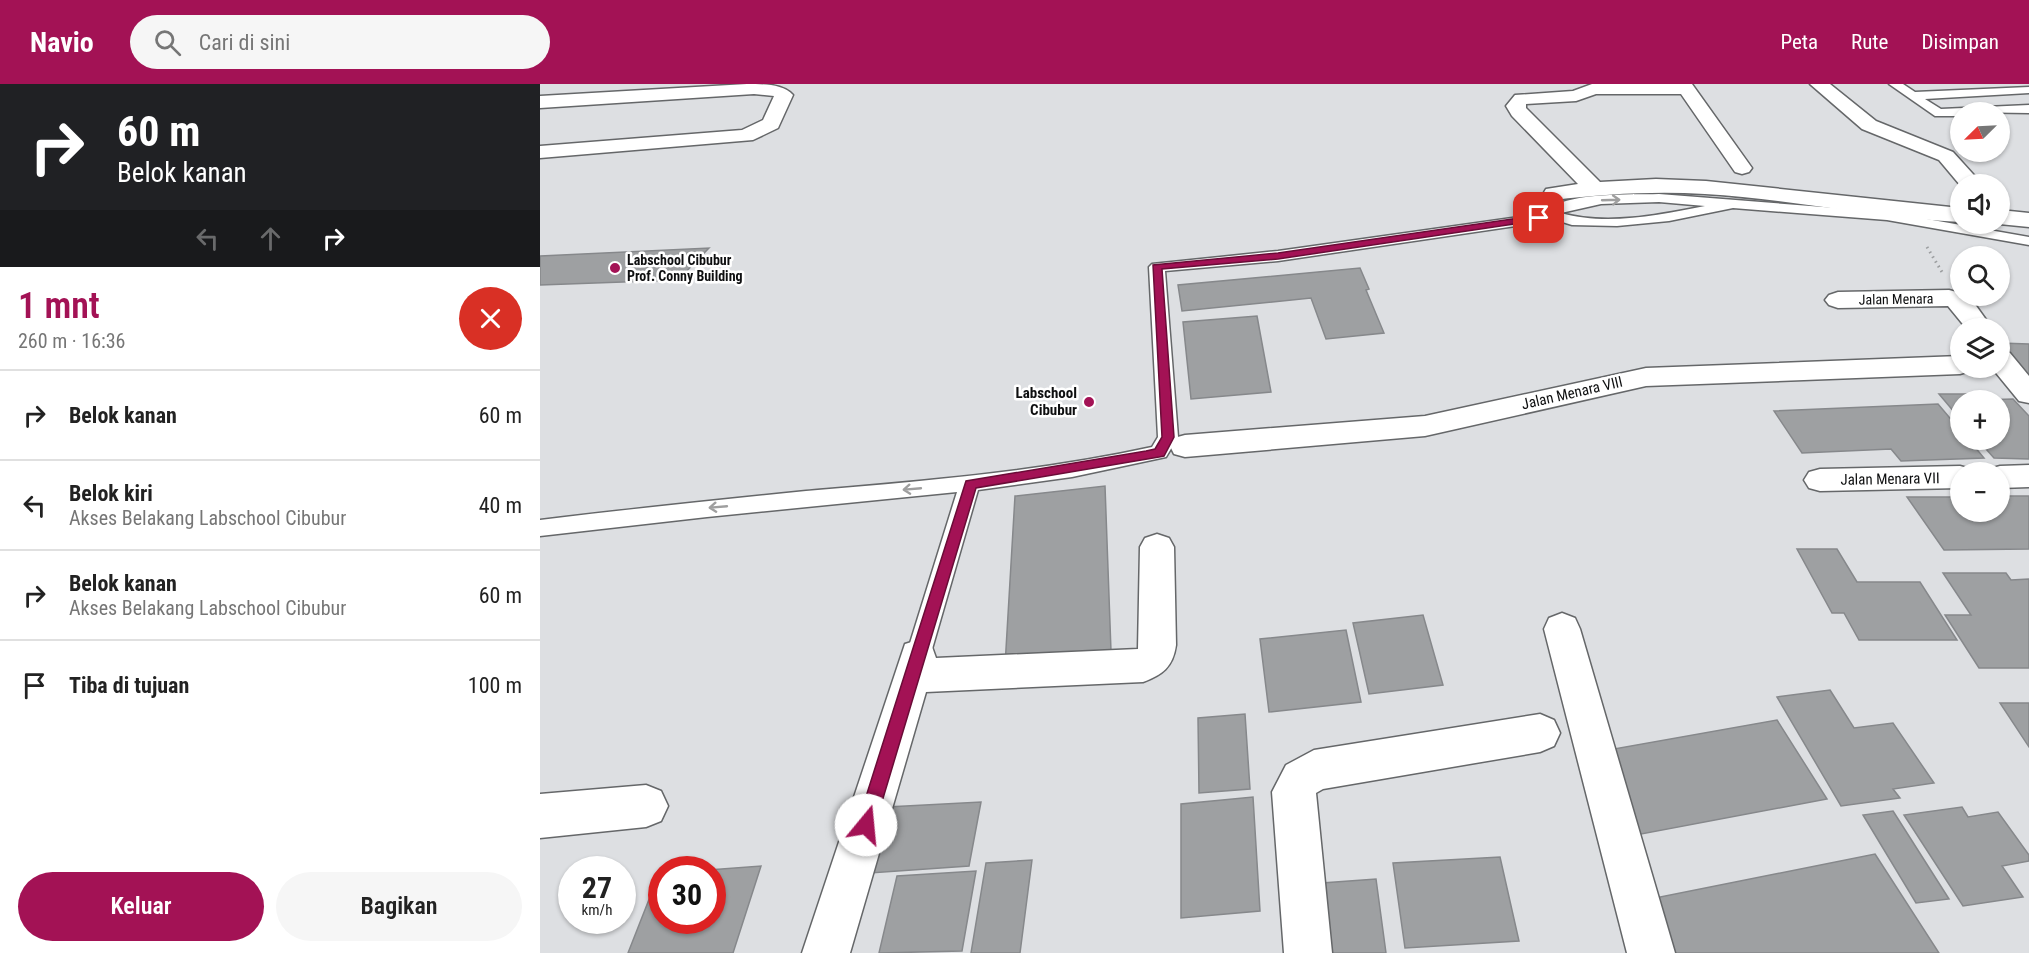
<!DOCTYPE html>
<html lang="id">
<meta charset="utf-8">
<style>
:root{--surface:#fff;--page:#f6f6f6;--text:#222;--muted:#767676;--line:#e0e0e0;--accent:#a31255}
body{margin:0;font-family:"Roboto Condensed",sans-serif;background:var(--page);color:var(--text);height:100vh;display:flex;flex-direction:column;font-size:22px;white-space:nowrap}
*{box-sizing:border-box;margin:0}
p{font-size:20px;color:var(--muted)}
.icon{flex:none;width:33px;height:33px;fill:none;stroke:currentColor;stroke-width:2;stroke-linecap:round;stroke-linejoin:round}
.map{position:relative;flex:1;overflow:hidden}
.drawer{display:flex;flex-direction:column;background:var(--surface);width:540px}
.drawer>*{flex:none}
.guide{background:#202124;color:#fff;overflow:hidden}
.needle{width:39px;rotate:246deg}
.controls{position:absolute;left:1410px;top:18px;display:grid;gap:12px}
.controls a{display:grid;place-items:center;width:60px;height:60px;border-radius:50%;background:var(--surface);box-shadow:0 2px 4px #0004;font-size:30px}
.speed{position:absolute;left:18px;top:772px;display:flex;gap:12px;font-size:30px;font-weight:700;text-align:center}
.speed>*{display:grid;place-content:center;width:78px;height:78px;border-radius:50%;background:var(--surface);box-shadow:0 2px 4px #0004;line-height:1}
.speed small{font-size:15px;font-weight:400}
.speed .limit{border:9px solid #d22;background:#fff;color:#111}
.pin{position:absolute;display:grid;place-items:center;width:51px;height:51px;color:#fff;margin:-26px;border-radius:12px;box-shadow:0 3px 9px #0006}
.me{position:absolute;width:66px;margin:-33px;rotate:17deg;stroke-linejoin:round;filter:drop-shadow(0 0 4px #0008)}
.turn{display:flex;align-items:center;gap:21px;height:126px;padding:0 18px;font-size:27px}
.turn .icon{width:78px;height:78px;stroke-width:2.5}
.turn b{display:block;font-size:42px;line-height:51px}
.lanes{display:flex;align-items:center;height:57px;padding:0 18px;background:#0003;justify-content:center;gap:30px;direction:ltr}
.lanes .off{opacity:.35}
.round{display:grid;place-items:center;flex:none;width:63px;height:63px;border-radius:32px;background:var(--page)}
.overview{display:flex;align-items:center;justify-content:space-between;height:102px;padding:0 18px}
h1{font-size:36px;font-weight:600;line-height:45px;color:var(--accent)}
.cta{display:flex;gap:12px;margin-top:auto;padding:12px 18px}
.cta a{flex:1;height:69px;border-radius:36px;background:var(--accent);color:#fff;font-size:24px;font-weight:600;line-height:69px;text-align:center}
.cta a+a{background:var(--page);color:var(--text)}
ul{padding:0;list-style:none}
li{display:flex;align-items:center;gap:18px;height:90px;padding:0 18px;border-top:2px solid var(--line)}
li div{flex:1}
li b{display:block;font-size:22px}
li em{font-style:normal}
header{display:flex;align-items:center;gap:36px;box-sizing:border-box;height:84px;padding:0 30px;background:var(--accent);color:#fff}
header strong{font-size:28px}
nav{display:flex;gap:33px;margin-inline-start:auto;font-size:21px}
.search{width:420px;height:54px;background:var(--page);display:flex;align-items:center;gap:15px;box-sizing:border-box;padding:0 21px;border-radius:33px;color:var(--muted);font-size:22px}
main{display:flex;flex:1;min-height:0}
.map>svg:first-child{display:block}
.building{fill:#9ea0a2;stroke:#86888b;stroke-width:1.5}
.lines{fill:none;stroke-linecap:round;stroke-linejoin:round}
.service-casing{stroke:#656769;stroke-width:3}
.minor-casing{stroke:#656769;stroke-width:3}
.path{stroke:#9b9d9f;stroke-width:3;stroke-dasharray:1.5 4;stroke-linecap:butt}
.service{fill:#fff;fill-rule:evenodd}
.minor{fill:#fff;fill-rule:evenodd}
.oneway{stroke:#9f9f9f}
.route{fill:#a31255;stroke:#6a0c37;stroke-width:1.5}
.poi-dot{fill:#a31255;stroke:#fff;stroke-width:2}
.labels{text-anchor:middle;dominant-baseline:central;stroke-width:5;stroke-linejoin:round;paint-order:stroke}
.far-poi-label{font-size:14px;font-weight:bold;fill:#0e0f10;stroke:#fff;text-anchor:start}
.far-street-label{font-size:14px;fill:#0e0f10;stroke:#fff}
.poi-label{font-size:15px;font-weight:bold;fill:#0e0f10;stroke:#fff;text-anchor:end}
.street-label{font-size:15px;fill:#0e0f10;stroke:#fff}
</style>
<header>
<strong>Navio</strong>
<div class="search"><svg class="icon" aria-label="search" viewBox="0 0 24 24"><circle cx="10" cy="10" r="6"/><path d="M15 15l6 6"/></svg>Cari di sini</div>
<nav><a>Peta</a><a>Rute</a><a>Disimpan</a></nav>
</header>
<main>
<section class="drawer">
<div class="guide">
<div class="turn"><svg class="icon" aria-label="right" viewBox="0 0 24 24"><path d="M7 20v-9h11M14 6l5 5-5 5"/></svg><div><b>60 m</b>Belok kanan</div></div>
<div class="lanes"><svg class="icon off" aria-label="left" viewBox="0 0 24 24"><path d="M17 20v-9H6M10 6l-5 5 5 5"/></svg><svg class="icon off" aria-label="ahead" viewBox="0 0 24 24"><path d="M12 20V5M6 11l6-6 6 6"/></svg><svg class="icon" aria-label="right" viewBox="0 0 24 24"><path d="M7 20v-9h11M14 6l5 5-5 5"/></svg></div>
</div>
<div class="overview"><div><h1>1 mnt</h1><p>260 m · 16:36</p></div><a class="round" style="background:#d93025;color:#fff"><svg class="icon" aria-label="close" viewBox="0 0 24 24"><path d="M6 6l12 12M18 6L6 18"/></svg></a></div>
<ul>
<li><svg class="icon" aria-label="right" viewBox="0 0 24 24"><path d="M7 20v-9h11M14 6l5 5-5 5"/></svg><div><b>Belok kanan</b></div><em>60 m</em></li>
<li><svg class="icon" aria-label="left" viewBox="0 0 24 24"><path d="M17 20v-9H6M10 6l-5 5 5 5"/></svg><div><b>Belok kiri</b><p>Akses Belakang Labschool Cibubur</p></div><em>40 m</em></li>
<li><svg class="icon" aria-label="right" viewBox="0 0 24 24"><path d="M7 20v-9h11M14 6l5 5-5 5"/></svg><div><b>Belok kanan</b><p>Akses Belakang Labschool Cibubur</p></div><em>60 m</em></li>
<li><svg class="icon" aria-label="arrive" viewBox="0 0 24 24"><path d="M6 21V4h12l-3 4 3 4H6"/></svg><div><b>Tiba di tujuan</b></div><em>100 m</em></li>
</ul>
<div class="cta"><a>Keluar</a><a>Bagikan</a></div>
</section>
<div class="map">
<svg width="1489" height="869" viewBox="0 0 1489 869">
<rect width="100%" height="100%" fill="#dddfe2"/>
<!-- building -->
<path class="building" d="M 169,164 L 138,196 L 0,201 L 0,172 Z
M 820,184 L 829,205 L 826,206 L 844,249 L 786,255 L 771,214 L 642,227 L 638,201 Z
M 717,232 L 731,308 L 651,315 L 643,238 Z
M 1460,259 L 1489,260 L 1489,296 L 1460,262 Z
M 1399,310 L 1432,310 L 1438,316 L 1420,316 L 1420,335 Z
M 1473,315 L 1489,332 L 1489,375 L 1454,374 L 1438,356 L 1460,356 L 1460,316 L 1439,316 Z
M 1398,320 L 1420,346 L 1420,356 L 1429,356 L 1444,374 L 1361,377 L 1351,365 L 1262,369 L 1234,327 Z
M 565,402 L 571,567 L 465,582 L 475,412 Z
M 1460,412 L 1489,412 L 1489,465 L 1404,466 L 1367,413 L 1420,413 L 1420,428 L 1460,428 Z
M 1257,465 L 1297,465 L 1317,498 L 1380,498 L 1417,556 L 1319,556 L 1304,529 L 1292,529 Z
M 1403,489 L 1466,489 L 1471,496 L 1489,495 L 1489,584 L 1439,584 L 1405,531 L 1431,531 Z
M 883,531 L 903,601 L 829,610 L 813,539 Z
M 806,546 L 821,618 L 729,628 L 720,555 Z
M 1290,606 L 1314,644 L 1353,639 L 1394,699 L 1353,705 L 1360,714 L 1301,722 L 1237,613 Z
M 1460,619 L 1489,619 L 1489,663 Z
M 705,630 L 710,705 L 659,709 L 658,634 Z
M 1237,636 L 1287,715 L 1096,751 L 1057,668 Z
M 713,713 L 720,827 L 641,834 L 641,720 Z
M 441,718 L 429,782 L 330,789 L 347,723 Z
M 1422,723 L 1428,733 L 1458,728 L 1489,771 L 1489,777 L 1462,782 L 1483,813 L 1423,822 L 1364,731 Z
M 1353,727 L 1409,815 L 1376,819 L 1323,731 Z
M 1335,770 L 1399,869 L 1134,869 L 1110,815 Z
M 960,773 L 979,857 L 865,864 L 853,779 Z
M 492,776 L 480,869 L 431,869 L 446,779 Z
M 221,782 L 193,869 L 88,869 L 119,790 L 122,790 L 122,837 L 172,837 L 172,786 L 168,786 Z
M 436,787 L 422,867 L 339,869 L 357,792 Z
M 836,795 L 846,869 L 789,869 L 782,799 Z"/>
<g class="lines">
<!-- service casing -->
<g class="service-casing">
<path id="service" d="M 1349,0 L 1363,0 L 1375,8 L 1489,3 L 1489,9 L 1385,15 L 1401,25 L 1489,21 L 1489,29 L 1420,28 L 1420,32 L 1395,32 Z
M 1119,110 L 1347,128 L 1489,153 L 1489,161 L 1347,136 L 1193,124 L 1129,137 L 1077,142 L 1032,141 L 1016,136 L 738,177 L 625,187 L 638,353 L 626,373 L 532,393 L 438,406 L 390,572 L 387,579 L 378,582 L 369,579 L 366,572 L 417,408 L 167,433 L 0,452 L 0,436 C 89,425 177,416 266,407 C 382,397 498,388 612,363 L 618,353 L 609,183 L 612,180 L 738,167 L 1008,129 L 1009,124 C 1037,108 1087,111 1119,110 ZM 1119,118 L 1165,122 C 1120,131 1066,142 1021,129 L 1061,120 Z"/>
</g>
<!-- minor casing -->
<g class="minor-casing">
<path id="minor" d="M 207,0 C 224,0 243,0 253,11 L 238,44 L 213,56 L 0,74 L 0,62 L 202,46 L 223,36 L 234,12 L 214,10 L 0,24 L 0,12 Z
M 1052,0 L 1152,0 L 1212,84 L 1209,88 L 1202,90 L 1195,88 L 1141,10 L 1056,10 L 1036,17 L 986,20 L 986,24 L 1060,98 L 1116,95 L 1166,97 L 1420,124 L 1420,138 C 1335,134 1251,115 1165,110 C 1114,107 1065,110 1014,116 L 1006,115 L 1003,110 L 1006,105 L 1038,100 L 972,32 L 966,22 L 975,11 L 1033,7 Z
M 1270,0 L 1290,0 L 1336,37 L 1413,68 L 1442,100 L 1420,101 L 1399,76 L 1322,45 Z
M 1460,126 L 1489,129 L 1489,143 L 1459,140 Z
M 1409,206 L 1420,209 L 1420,212 L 1429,212 L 1452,244 L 1426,244 L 1408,222 L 1298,224 L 1289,221 L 1285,216 L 1289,211 L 1298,208 Z
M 1460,266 L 1470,269 L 1489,292 L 1489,319 L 1479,317 L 1452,284 L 1460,284 Z
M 1420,272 L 1420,284 L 1432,284 L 1430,287 L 1420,290 L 1106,302 L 885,352 L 645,373 L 634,370 L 630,362 L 634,354 L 645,351 L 885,332 L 1106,284 Z
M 1489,381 L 1489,403 L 1460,404 L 1460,388 L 1447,388 L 1449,385 L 1460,382 Z
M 1420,382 L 1431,385 L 1433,388 L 1420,388 L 1420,404 L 1280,407 L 1269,404 L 1264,396 L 1269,388 L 1280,385 Z
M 617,450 L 629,454 L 634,463 L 636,561 C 633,583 622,591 603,598 L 386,608 L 310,869 L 262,869 L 365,560 L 378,556 L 391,560 L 396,574 L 598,565 L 600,463 L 605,454 Z
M 1022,529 L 1035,534 L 1040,545 L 1135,869 L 1087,869 L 1004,545 L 1009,534 Z
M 1000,630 L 1014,636 L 1020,649 L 1014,662 L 1000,668 L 783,705 L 776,709 L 792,869 L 744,869 L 732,708 L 746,681 L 774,666 Z
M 106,701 L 121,707 L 128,722 L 121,737 L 106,743 L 0,754 L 0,710 Z"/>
</g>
<!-- path -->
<path class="path" d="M 1387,163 L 1402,188"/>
<!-- service -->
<use href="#service" class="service"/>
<!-- minor -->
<use href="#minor" class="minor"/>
</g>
<!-- one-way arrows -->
<defs><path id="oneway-shaft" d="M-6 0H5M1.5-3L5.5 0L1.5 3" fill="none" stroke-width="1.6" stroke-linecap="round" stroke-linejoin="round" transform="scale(1.5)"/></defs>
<g class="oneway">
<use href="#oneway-shaft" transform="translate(1071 116) rotate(-2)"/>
<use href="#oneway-shaft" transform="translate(372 405) rotate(175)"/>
<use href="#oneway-shaft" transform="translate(178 423) rotate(175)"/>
</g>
<!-- route -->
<path class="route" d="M 999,131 L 1004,134 L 1002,136 L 738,175 L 622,185 L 634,353 L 624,372 L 619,373 L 436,404 L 335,741 L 332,747 L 326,750 L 319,747 L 317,741 L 426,397 L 606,367 L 615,365 L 622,353 L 613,181 L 738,169 Z"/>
<!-- markers -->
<g class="poi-dot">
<circle cx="75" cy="184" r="6"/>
<circle cx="549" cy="318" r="6"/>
</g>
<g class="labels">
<!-- far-poi labels -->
<g class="far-poi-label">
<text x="87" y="176">Labschool Cibubur<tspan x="87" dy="16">Prof. Conny Building</tspan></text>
</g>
<!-- far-street labels -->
<g class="far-street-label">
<text transform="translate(1356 215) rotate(-1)">Jalan Menara</text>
</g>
<!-- poi labels -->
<g class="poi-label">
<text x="537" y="309">Labschool<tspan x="537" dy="17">Cibubur</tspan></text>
</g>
<!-- street labels -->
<g class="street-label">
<text transform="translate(1032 309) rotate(-13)">Jalan Menara VIII</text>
<text transform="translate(1350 395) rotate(-1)">Jalan Menara VII</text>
</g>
</g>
</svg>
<div class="controls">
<a><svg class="needle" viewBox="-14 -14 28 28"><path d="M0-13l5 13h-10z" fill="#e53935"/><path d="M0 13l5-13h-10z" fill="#767676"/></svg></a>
<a><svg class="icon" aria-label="sound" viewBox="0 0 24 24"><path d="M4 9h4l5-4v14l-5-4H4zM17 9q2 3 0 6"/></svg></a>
<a><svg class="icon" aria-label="search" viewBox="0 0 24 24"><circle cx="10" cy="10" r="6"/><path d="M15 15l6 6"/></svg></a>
<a><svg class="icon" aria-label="layers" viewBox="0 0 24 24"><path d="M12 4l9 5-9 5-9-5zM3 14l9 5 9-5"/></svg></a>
<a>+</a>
<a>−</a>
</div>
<div class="speed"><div>27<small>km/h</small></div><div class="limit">30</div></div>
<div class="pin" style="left:999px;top:134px;background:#d93025"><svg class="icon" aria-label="arrive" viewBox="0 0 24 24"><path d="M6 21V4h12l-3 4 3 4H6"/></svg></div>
<svg class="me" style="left:326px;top:741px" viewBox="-20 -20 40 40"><circle r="19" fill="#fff"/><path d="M0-13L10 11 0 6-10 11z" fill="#a31255"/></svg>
</div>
</main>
